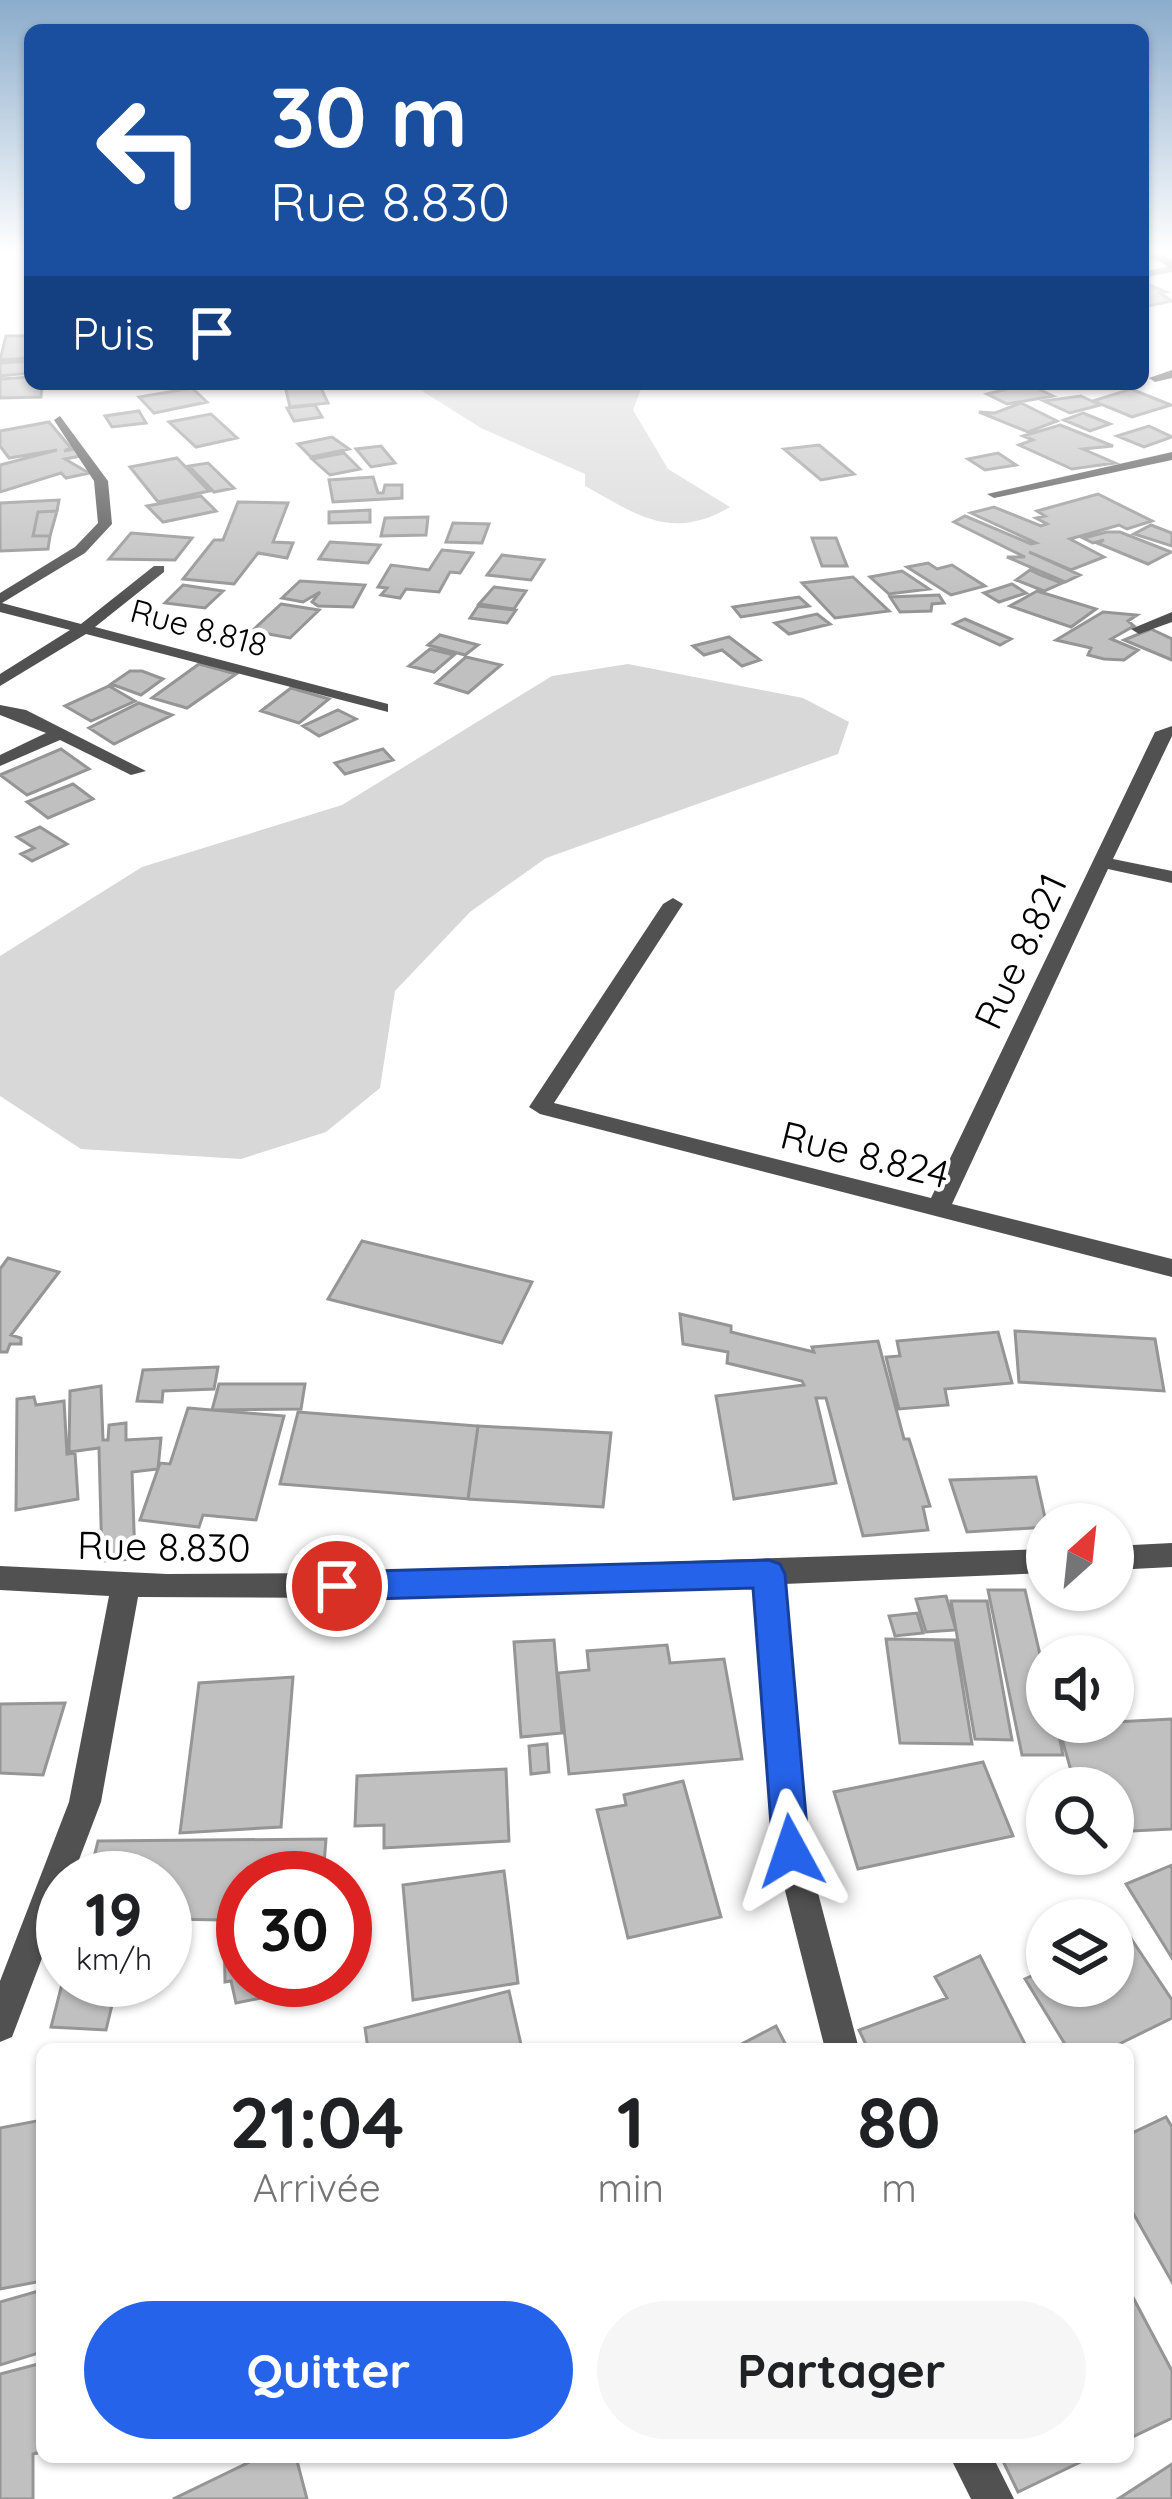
<!DOCTYPE html>
<html lang="fr">
<meta charset="utf-8">
<style>
:root{--surface:#fff;--page:#f6f6f6;--text:#202124;--muted:#757577;--accent:#2563eb}
body{margin:0;font-family:Quicksand,sans-serif;background:var(--page);color:var(--text);height:100vh;display:flex;flex-direction:column;font-size:45px;white-space:nowrap}
*{box-sizing:border-box;margin:0}
p{font-size:39px;color:var(--muted)}
.icon{flex:none;width:66px;height:66px;fill:none;stroke:currentColor;stroke-width:2;stroke-linecap:round;stroke-linejoin:round}
.map{position:relative;flex:1;overflow:hidden}
.details{position:absolute;left:36px;top:2043px;width:1098px;height:420px;display:flex;flex-direction:column;background:var(--surface);border-radius:18px;box-shadow:0 3px 9px #0004}
.details>*{flex:none}
.guide{position:absolute;left:24px;top:24px;width:1125px;height:366px;border-radius:18px;box-shadow:0 3px 9px #0004;background:#1a4fa0;color:#fff;overflow:hidden}
.needle{width:78px;rotate:27deg}
.tools{position:absolute;left:1026px;top:1503px;display:grid;gap:24px}
.tools a{display:grid;place-items:center;width:108px;height:108px;border-radius:50%;background:var(--surface);box-shadow:0 3px 9px #0004;font-size:60px}
.speed{position:absolute;left:36px;top:1851px;display:flex;gap:24px;font-size:60px;font-weight:700;text-align:center}
.speed>*{display:grid;place-content:center;width:156px;height:156px;border-radius:50%;background:var(--surface);box-shadow:0 3px 9px #0004;line-height:1}
.speed small{font-size:30px;font-weight:400}
.speed .limit{border:18px solid #d22;background:#fff;color:#111}
.pin{position:absolute;display:grid;place-items:center;width:102px;height:102px;color:#fff;margin:-51px;border:6px solid #fff;border-radius:50%;box-shadow:0 3px 12px #0007}
.me{position:absolute;width:132px;margin:-66px;rotate:355deg;stroke-linejoin:round;filter:drop-shadow(0 0 9px #0008)}
.turn{display:flex;align-items:center;gap:42px;height:252px;padding:0 48px;font-size:54px}
.turn .icon{width:156px;height:156px;stroke-width:2.5}
.turn b{display:block;font-size:84px;line-height:102px}
.then{display:flex;align-items:center;height:114px;padding:0 48px;background:#0003;gap:24px;font-size:45px}
.eta{display:flex;justify-content:space-evenly;align-items:center;height:204px;text-align:center}
.eta b{font-size:72px;font-weight:700;line-height:84px}
.primary-button{display:flex;gap:24px;margin-top:auto;padding:24px 48px}
.primary-button a{flex:1;height:138px;border-radius:72px;background:var(--accent);color:#fff;font-size:48px;font-weight:700;line-height:138px;text-align:center}
.primary-button a+a{background:var(--page);color:var(--text)}
.map>svg:first-child{display:block}
.green{fill:#d8d8d8}
.building{fill:#c0c0c0;stroke:#959595;stroke-width:3}
.lines{fill:none;stroke-linecap:round;stroke-linejoin:round}
.primary-casing{stroke:#dbdbdb;stroke-width:6}
.minor{fill:#515151;fill-rule:evenodd}
.primary{fill:#000;fill-rule:evenodd}
.route{fill:#2563eb;stroke:#184099;stroke-width:3}
.labels{text-anchor:middle;dominant-baseline:central;stroke-width:9;stroke-linejoin:round;paint-order:stroke}
.far-street-label{font-size:33px;fill:#000;stroke:#fff}
.street-label{font-size:39px;fill:#000;stroke:#fff}
</style>
<div class="map">
<svg width="1172" height="2499" viewBox="0 0 1172 2499">
<rect width="100%" height="100%" fill="#fff"/>
<!-- green -->
<path class="green" d="M 411,384 L 643,384 L 633,410 L 668,469 L 730,507 C 672,541 639,516 585,486 L 585,474 L 481,428 Z
M 628,664 L 803,698 L 849,722 L 838,754 L 546,858 L 470,912 L 395,991 L 380,1088 L 326,1132 L 241,1159 L 81,1149 L 0,1096 L 0,956 L 142,867 L 342,805 L 552,676 Z"/>
<!-- building -->
<path class="building" d="M 1149,285 L 1166,292 L 1160,293 L 1172,301 L 1143,307 L 1143,286 Z
M 6,336 L 30,336 L 30,358 L 0,360 Z
M 30,361 L 30,373 L 0,376 L 0,363 Z
M 30,377 L 30,384 L 42,384 L 41,397 L 0,398 L 0,379 Z
M 319,384 L 328,403 L 290,407 L 285,386 Z
M 990,384 L 1028,384 L 1053,396 L 1007,404 L 987,394 L 1003,390 Z
M 192,388 L 207,402 L 154,413 L 139,397 Z
M 1131,389 L 1171,405 L 1132,417 L 1093,401 Z
M 1081,396 L 1100,405 L 1070,413 L 1044,401 Z
M 1021,403 L 1057,421 L 1028,432 L 979,412 L 995,413 Z
M 315,405 L 322,417 L 294,421 L 287,408 Z
M 139,411 L 146,423 L 112,427 L 105,416 Z
M 1083,413 L 1110,424 L 1090,431 L 1064,420 Z
M 211,414 L 237,438 L 196,447 L 169,422 Z
M 49,422 L 71,448 L 64,451 L 75,449 L 81,456 L 65,459 L 89,473 L 66,478 L 61,473 L 0,492 L 0,465 L 57,450 L 9,458 L 0,446 L 0,431 Z
M 1060,425 L 1113,446 L 1083,449 L 1115,463 L 1072,469 L 1019,445 L 1033,440 L 1023,436 Z
M 1149,426 L 1172,437 L 1144,447 L 1117,436 Z
M 332,437 L 349,449 L 311,457 L 298,444 Z
M 819,445 L 854,474 L 821,480 L 784,449 Z
M 381,446 L 395,463 L 371,467 L 356,449 Z
M 344,453 L 360,469 L 330,475 L 312,459 Z
M 998,453 L 1016,465 L 985,470 L 968,459 Z
M 177,458 L 209,491 L 158,502 L 130,467 Z
M 208,463 L 234,488 L 214,492 L 189,466 Z
M 373,477 L 378,493 L 383,493 L 385,485 L 402,485 L 402,498 L 333,502 L 329,480 Z
M 1098,494 L 1152,521 L 1127,529 L 1119,525 L 1070,539 L 1104,557 L 1071,570 L 1029,552 L 1080,575 L 1065,582 L 1007,557 L 1025,557 L 954,522 L 965,516 L 1031,544 L 1036,543 L 971,513 L 994,507 L 1041,526 L 1047,524 L 1036,518 L 1045,516 L 1037,511 Z
M 201,496 L 216,511 L 163,522 L 147,506 Z
M 59,500 L 57,511 L 38,512 L 33,536 L 50,536 L 48,549 L 0,551 L 0,503 Z
M 238,502 L 288,503 L 273,542 L 293,543 L 287,558 L 258,553 L 234,584 L 183,579 L 214,540 L 223,540 Z
M 370,510 L 370,522 L 329,523 L 329,512 Z
M 57,511 L 50,536 L 33,536 L 38,512 Z
M 428,517 L 426,535 L 381,536 L 385,518 Z
M 453,523 L 489,524 L 482,543 L 446,542 Z
M 1151,525 L 1172,533 L 1172,546 L 1134,534 Z
M 1107,532 L 1120,532 L 1171,552 L 1148,564 L 1097,543 L 1104,540 L 1093,543 L 1083,538 Z
M 131,533 L 192,538 L 175,560 L 109,559 Z
M 812,538 L 836,538 L 847,566 L 822,566 Z
M 330,542 L 380,545 L 368,563 L 319,559 Z
M 442,550 L 473,553 L 460,573 L 450,572 L 439,592 L 406,589 L 400,598 L 381,595 L 387,588 L 378,587 L 391,565 L 429,570 Z
M 502,555 L 544,560 L 531,580 L 487,575 Z
M 928,563 L 937,569 L 952,565 L 985,586 L 951,595 L 907,567 Z
M 1030,570 L 1041,575 L 1062,583 L 1044,591 L 1016,580 Z
M 902,571 L 929,589 L 889,594 L 870,577 Z
M 853,577 L 889,611 L 835,618 L 802,583 Z
M 300,581 L 365,585 L 353,607 L 318,606 L 312,602 L 320,592 L 303,602 L 282,598 Z
M 1012,584 L 1026,593 L 999,602 L 984,593 Z
M 183,585 L 223,591 L 205,608 L 165,603 Z
M 494,587 L 526,591 L 514,609 L 479,604 Z
M 1037,591 L 1096,609 L 1071,627 L 1010,606 Z
M 939,595 L 944,603 L 932,604 L 931,611 L 900,612 L 890,597 Z
M 799,597 L 809,606 L 741,617 L 733,607 Z
M 281,604 L 319,610 L 290,638 L 252,631 Z
M 478,606 L 516,610 L 507,623 L 470,618 Z
M 1103,612 L 1137,615 L 1128,621 L 1134,626 L 1111,639 L 1138,650 L 1124,660 L 1104,659 L 1088,655 L 1091,648 L 1056,640 Z
M 817,614 L 830,624 L 789,634 L 775,623 Z
M 965,619 L 1011,639 L 1000,645 L 954,624 Z
M 1151,629 L 1172,639 L 1172,660 L 1124,640 Z
M 440,635 L 478,645 L 465,655 L 428,645 Z
M 729,637 L 760,660 L 742,666 L 722,650 L 704,655 L 693,646 Z
M 430,649 L 454,655 L 434,672 L 409,666 Z
M 466,657 L 501,665 L 468,693 L 436,683 Z
M 199,664 L 236,674 L 187,708 L 152,698 Z
M 130,671 L 142,671 L 163,679 L 141,695 L 111,684 Z
M 109,686 L 135,701 L 91,721 L 65,706 Z
M 291,688 L 329,699 L 299,723 L 261,711 Z
M 139,703 L 172,715 L 114,744 L 89,728 Z
M 338,710 L 356,719 L 319,736 L 303,726 Z
M 61,749 L 89,769 L 27,795 L 0,775 Z
M 383,749 L 393,760 L 345,774 L 335,763 Z
M 73,784 L 93,799 L 48,818 L 27,802 Z
M 40,827 L 67,844 L 32,861 L 21,854 L 34,848 L 17,837 Z
M 362,1241 L 532,1282 L 502,1343 L 328,1299 Z
M 8,1258 L 59,1272 L 11,1335 L 21,1338 L 21,1344 L 10,1344 L 7,1352 L 0,1352 L 0,1269 Z
M 680,1314 L 731,1326 L 731,1332 L 814,1352 L 812,1347 L 878,1341 L 904,1439 L 909,1439 L 930,1506 L 923,1507 L 928,1530 L 863,1536 L 826,1398 L 816,1398 L 836,1483 L 734,1499 L 716,1396 L 804,1385 L 802,1381 L 727,1363 L 728,1352 L 683,1344 Z
M 1015,1331 L 1155,1339 L 1164,1391 L 1019,1382 Z
M 998,1332 L 1012,1383 L 945,1389 L 948,1405 L 899,1409 L 886,1357 L 900,1356 L 897,1341 Z
M 218,1367 L 214,1389 L 163,1391 L 162,1402 L 137,1401 L 143,1370 Z
M 219,1384 L 305,1384 L 301,1409 L 212,1410 Z
M 101,1386 L 103,1440 L 108,1440 L 109,1425 L 126,1423 L 126,1440 L 161,1438 L 158,1469 L 132,1472 L 135,1559 L 102,1561 L 99,1448 L 69,1452 L 70,1391 Z
M 34,1397 L 36,1405 L 64,1401 L 67,1454 L 75,1453 L 78,1499 L 16,1510 L 17,1399 Z
M 188,1408 L 284,1416 L 256,1520 L 203,1515 L 199,1527 L 140,1520 L 160,1463 L 170,1464 Z
M 298,1412 L 478,1426 L 468,1499 L 280,1484 Z
M 478,1426 L 611,1433 L 603,1507 L 468,1499 Z
M 1036,1477 L 1047,1527 L 967,1532 L 950,1480 Z
M 988,1590 L 1025,1590 L 1047,1685 L 1047,1722 L 1056,1722 L 1063,1755 L 1022,1755 Z
M 946,1596 L 956,1630 L 926,1632 L 916,1599 Z
M 951,1601 L 987,1601 L 1012,1740 L 975,1739 Z
M 917,1613 L 923,1633 L 895,1636 L 889,1616 Z
M 886,1639 L 955,1640 L 972,1744 L 900,1743 Z
M 554,1640 L 562,1733 L 521,1737 L 514,1642 Z
M 667,1645 L 670,1663 L 724,1659 L 742,1759 L 569,1774 L 558,1673 L 589,1670 L 587,1651 Z
M 293,1677 L 281,1827 L 180,1833 L 199,1683 Z
M 65,1703 L 43,1775 L 0,1773 L 0,1704 Z
M 1172,1719 L 1172,1829 L 1113,1832 L 1113,1788 L 1076,1788 L 1058,1725 Z
M 547,1744 L 549,1772 L 531,1774 L 529,1746 Z
M 983,1762 L 1013,1836 L 858,1869 L 834,1792 Z
M 506,1769 L 509,1841 L 384,1848 L 384,1825 L 355,1826 L 357,1776 Z
M 683,1781 L 721,1917 L 628,1938 L 597,1810 L 626,1805 L 624,1795 Z
M 326,1839 L 323,1878 L 243,1878 L 243,1980 L 316,1980 L 316,1987 L 236,2003 L 231,1981 L 225,1982 L 224,1920 L 165,1919 L 165,1878 L 89,1878 L 98,1841 Z
M 1172,1865 L 1172,1958 L 1126,1884 Z
M 504,1871 L 518,1983 L 413,2000 L 403,1885 Z
M 1126,1931 L 1172,2000 L 1172,2018 L 1109,2049 L 1068,2049 L 1025,1979 L 1047,1969 L 1047,1986 L 1113,1986 L 1113,1937 Z
M 980,1956 L 1026,2046 L 868,2049 L 859,2030 L 947,1998 L 935,1977 Z
M 63,1980 L 118,1980 L 106,2030 L 51,2027 Z
M 509,1991 L 522,2049 L 368,2049 L 365,2028 Z
M 776,2026 L 788,2049 L 732,2049 Z
M 1166,2117 L 1172,2127 L 1172,2282 L 1128,2204 L 1128,2135 Z
M 42,2120 L 42,2281 L 0,2289 L 0,2128 Z
M 1128,2288 L 1172,2371 L 1172,2418 L 1128,2439 Z
M 42,2290 L 42,2352 L 0,2365 L 0,2302 Z
M 42,2363 L 42,2452 L 33,2454 L 33,2499 L 0,2499 L 0,2374 Z
M 260,2457 L 296,2457 L 307,2499 L 173,2499 Z
M 1001,2457 L 1091,2457 L 1018,2492 Z
M 1172,2464 L 1172,2499 L 1118,2499 Z"/>
<g class="lines">
<!-- primary casing -->
<g class="primary-casing">
<path id="primary" d="M 1143,252 L 1159,252 L 1172,260 L 1172,269 Z"/>
</g>
<!-- minor -->
<path class="minor" d="M 1172,266 L 1172,272 L 1143,278 L 1143,272 Z
M 1172,370 L 1172,378 L 1155,382 L 1149,378 Z
M 60,416 L 108,481 L 112,524 L 85,553 L 2,603 L 81,624 L 154,566 L 164,566 L 164,572 L 95,627 L 388,704 L 388,712 L 86,634 L 0,686 L 0,674 L 70,630 L 0,612 L 0,593 L 75,547 L 98,523 L 94,481 L 54,420 Z
M 1172,452 L 1172,460 L 994,498 L 987,494 Z
M 1172,612 L 1172,622 L 1139,634 L 1131,629 Z
M 0,705 L 26,710 L 146,771 L 131,775 L 60,740 L 0,766 L 0,755 L 46,733 L 0,715 Z
M 1172,726 L 1172,736 L 1113,859 L 1172,871 L 1172,883 L 1108,869 L 952,1204 L 1172,1259 L 1172,1277 L 540,1114 L 529,1107 L 663,904 L 673,898 L 683,904 L 554,1103 L 931,1198 L 1155,732 Z
M 1172,1543 L 1172,1567 L 1113,1570 L 1113,1546 Z
M 1047,1549 L 1047,1573 L 784,1584 L 807,1851 L 859,2049 L 825,2049 L 775,1851 L 756,1586 L 334,1598 L 138,1597 L 101,1802 L 72,1878 L 63,1878 L 63,1903 L 12,2037 L 0,2042 L 0,1981 L 69,1802 L 109,1596 L 0,1590 L 0,1566 L 167,1574 L 334,1573 Z
M 950,2457 L 993,2457 L 1014,2499 L 971,2499 Z"/>
<!-- primary -->
<use href="#primary" class="primary"/>
</g>
<!-- sky -->
<linearGradient id="sky" x2="0" y2="1"><stop stop-color="#8baccb"/><stop offset="0.42" stop-color="#fff"/><stop offset="1" stop-color="#fff" stop-opacity="0"/></linearGradient>
<rect width="1172" height="602" fill="url(#sky)"/>
<!-- route -->
<path class="route" d="M 769,1560 L 780,1564 L 785,1574 L 809,1851 L 804,1863 L 791,1868 L 778,1863 L 773,1851 L 753,1588 L 337,1600 L 325,1596 L 320,1586 L 325,1576 L 337,1572 Z"/>
<g class="labels">
<!-- far-street labels -->
<g class="far-street-label">
<text transform="translate(199 627) rotate(15)">Rue 8.818</text>
</g>
<!-- street labels -->
<g class="street-label">
<text transform="translate(1020 951) rotate(-65)">Rue 8.821</text>
<text transform="translate(865 1154) rotate(14)">Rue 8.824</text>
<text transform="translate(164 1546) rotate(1)">Rue 8.830</text>
</g>
</g>
</svg>
<div class="tools">
<a><svg class="needle" viewBox="-14 -14 28 28"><path d="M0-13l5 13h-10z" fill="#e53935"/><path d="M0 13l5-13h-10z" fill="#757577"/></svg></a>
<a><svg class="icon" aria-label="sound" viewBox="0 0 24 24"><path d="M4 9h4l5-4v14l-5-4H4zM17 9q2 3 0 6"/></svg></a>
<a><svg class="icon" aria-label="search" viewBox="0 0 24 24"><circle cx="10" cy="10" r="6"/><path d="M15 15l6 6"/></svg></a>
<a><svg class="icon" aria-label="layers" viewBox="0 0 24 24"><path d="M12 4l9 5-9 5-9-5zM3 14l9 5 9-5"/></svg></a>
</div>
<div class="speed"><div>19<small>km/h</small></div><div class="limit">30</div></div>
<div class="pin" style="left:337px;top:1586px;background:#d93025"><svg class="icon" aria-label="arrive" viewBox="0 0 24 24"><path d="M6 21V4h12l-3 4 3 4H6"/></svg></div>
<svg class="me" style="left:791px;top:1851px" viewBox="-20 -20 40 40"><path d="M0-17L14 15 0 8-14 15z" fill="#2563eb" stroke="#fff" stroke-width="4"/></svg>
<div class="guide">
<div class="turn"><svg class="icon" aria-label="left" viewBox="0 0 24 24"><path d="M17 20v-9H6M10 6l-5 5 5 5"/></svg><div><b>30 m</b>Rue 8.830</div></div>
<div class="then">Puis<svg class="icon" aria-label="arrive" viewBox="0 0 24 24"><path d="M6 21V4h12l-3 4 3 4H6"/></svg></div>
</div>
<section class="details">
<div class="eta">
<div><b>21:04</b><p>Arrivée</p></div>
<div><b>1</b><p>min</p></div>
<div><b>80</b><p>m</p></div>
</div>
<div class="primary-button"><a>Quitter</a><a>Partager</a></div>
</section>
</div>
